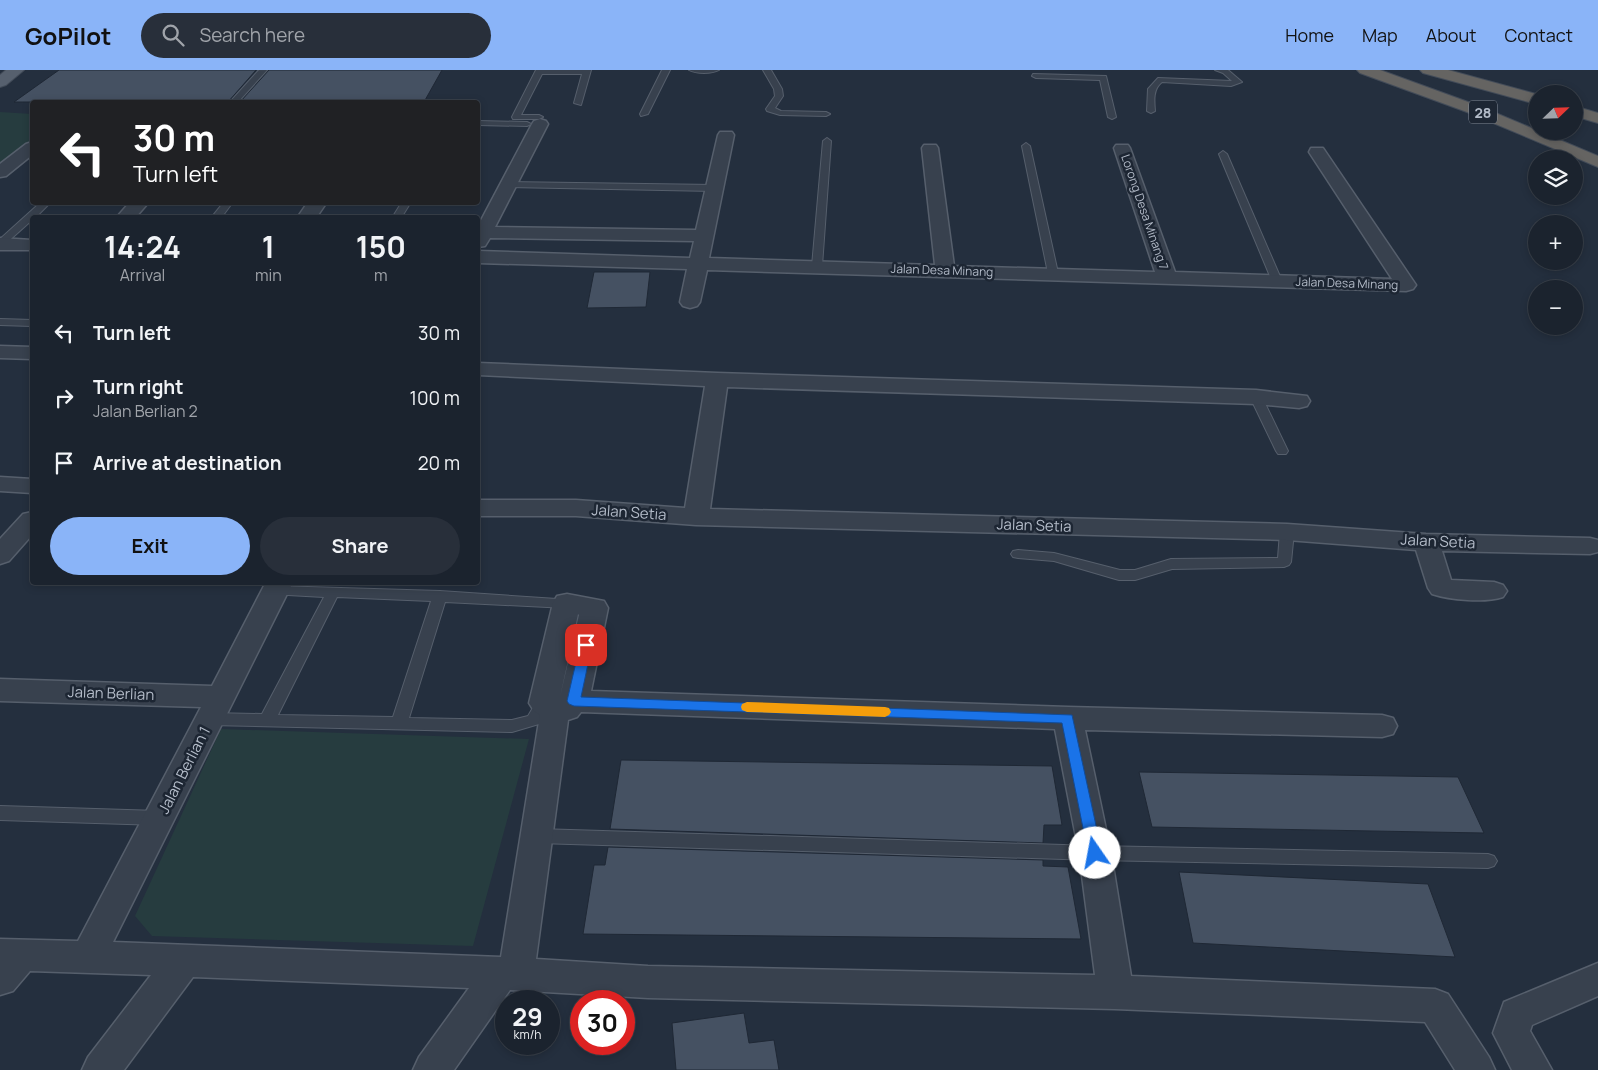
<!DOCTYPE html>
<meta charset="utf-8">
<style>
:root{--surface:#1b232e;--page:#282f3a;--text:#f1f3f6;--muted:#a0a4aa;--line:#39404a;--accent:#8ab4f8}
body{margin:0;font-family:Manrope,sans-serif;background:var(--page);color:var(--text);height:100vh;display:flex;flex-direction:column;font-size:19px;white-space:nowrap}
*{box-sizing:border-box;margin:0}
p{font-size:16px;color:var(--muted)}
.icon{flex:none;width:28px;height:28px;fill:none;stroke:currentColor;stroke-width:2;stroke-linecap:round;stroke-linejoin:round}
.map{position:relative;flex:1;overflow:hidden}
.sheet{position:absolute;left:30px;top:145px;width:450px;height:370px;display:flex;flex-direction:column;background:var(--surface);border-radius:5px;box-shadow:0 2px 8px #0003,0 0 0 1px var(--line)}
.sheet>*{flex:none}
.banner{position:absolute;left:30px;top:30px;width:450px;height:105px;border-radius:5px;box-shadow:0 2px 8px #0003,0 0 0 1px var(--line);background:#202124;color:#fff;overflow:hidden}
.needle{width:32px;rotate:67deg}
.tools{position:absolute;left:1528px;top:15px;display:grid;gap:10px}
.tools a{display:grid;place-items:center;width:55px;height:55px;border-radius:50%;background:var(--surface);box-shadow:0 2px 8px #0003,0 0 0 1px var(--line);font-size:25px}
.speed{position:absolute;left:495px;top:920px;display:flex;gap:10px;font-size:25px;font-weight:700;text-align:center}
.speed>*{display:grid;place-content:center;width:65px;height:65px;border-radius:50%;background:var(--surface);box-shadow:0 2px 8px #0003,0 0 0 1px var(--line);line-height:1}
.speed small{font-size:12px;font-weight:400}
.speed .limit{border:8px solid #d22;background:#fff;color:#111}
.pin{position:absolute;display:grid;place-items:center;width:42px;height:42px;color:#fff;margin:-21px;border-radius:10px;box-shadow:0 2px 8px #0006}
.me{position:absolute;width:55px;margin:-28px;rotate:348deg;stroke-linejoin:round;filter:drop-shadow(0 0 4px #0008)}
.turn{display:flex;align-items:center;gap:18px;height:105px;padding:0 20px;font-size:22px}
.turn .icon{width:65px;height:65px;stroke-width:2.5}
.turn b{display:block;font-size:35px;line-height:42px}
.eta{display:flex;justify-content:space-evenly;align-items:center;height:85px;text-align:center}
.eta b{font-size:30px;font-weight:700;line-height:35px}
.cta{display:flex;gap:10px;margin-top:auto;padding:10px 20px}
.cta a{flex:1;height:58px;border-radius:30px;background:var(--accent);color:#111;font-size:20px;font-weight:700;line-height:58px;text-align:center}
.cta a+a{background:var(--page);color:var(--text)}
ul{padding:0;list-style:none}
li{display:flex;align-items:center;gap:15px;height:65px;padding:0 20px}
li div{flex:1}
li b{display:block;font-size:19px}
li em{font-style:normal}
header{display:flex;align-items:center;gap:30px;box-sizing:border-box;height:70px;padding:0 25px;background:var(--accent);color:#111}
header strong{font-size:24px}
nav{display:flex;gap:28px;margin-inline-start:auto;font-size:18px}
.search{width:350px;height:45px;background:var(--page);display:flex;align-items:center;gap:12px;box-sizing:border-box;padding:0 18px;border-radius:28px;color:var(--muted);font-size:19px}
.map>svg:first-child{display:block}
.green{fill:#263c3f}
.building{fill:#455162;stroke:#1f2835}
.lines{fill:none;stroke-linecap:round;stroke-linejoin:round}
.service-casing{stroke:#565f6c;stroke-width:2}
.minor-casing{stroke:#565f6c;stroke-width:3}
.primary-casing{stroke:#414a57;stroke-width:2}
.trunk-casing{stroke:#434c59;stroke-width:2}
.service{fill:#38414e;fill-rule:evenodd}
.minor{fill:#38414e;fill-rule:evenodd}
.primary{fill:#56606e;fill-rule:evenodd}
.trunk{fill:#656462;fill-rule:evenodd}
.route{fill:#1a73e8;stroke:#114b97}
.slow{fill:#f59e0b}
.labels{text-anchor:middle;dominant-baseline:central;stroke-width:5;stroke-linejoin:round;paint-order:stroke}
.far-street-label{font-size:12px;fill:#b4bcc9;stroke:#1d2633}
.shield{fill:#1d2633;stroke:#878f9c;stroke-width:1}
.shield-label{font-size:14px;font-weight:bold;fill:#b4bcc9}
.street-label{font-size:15px;fill:#b4bcc9;stroke:#1d2633}
</style>
<header>
<strong>GoPilot</strong>
<div class="search"><svg class="icon" aria-label="search" viewBox="0 0 24 24"><circle cx="10" cy="10" r="6"/><path d="M15 15l6 6"/></svg>Search here</div>
<nav><a>Home</a><a>Map</a><a>About</a><a>Contact</a></nav>
</header>
<div class="map">
<svg width="1598" height="1000" viewBox="0 0 1598 1000">
<rect width="100%" height="100%" fill="#242f3e"/>
<!-- green -->
<path class="green" d="M 0,42 L 32,44 L 32,69 L 0,95 Z
M 221,659 L 529,669 L 473,876 L 152,866 L 135,846 Z"/>
<!-- building -->
<path class="building" d="M 59,0 L 256,0 L 228,32 L 14,32 Z
M 269,0 L 442,0 L 424,32 L 240,32 Z
M 594,202 L 650,202 L 646,237 L 587,238 Z
M 621,690 L 1052,696 L 1062,755 L 1044,755 L 1043,773 L 610,759 Z
M 1139,702 L 1458,707 L 1484,763 L 1152,757 Z
M 608,777 L 1043,790 L 1043,796 L 1068,797 L 1081,869 L 583,864 L 594,795 L 605,795 Z
M 1179,802 L 1428,814 L 1455,887 L 1193,873 Z
M 744,943 L 749,973 L 774,970 L 779,1000 L 676,1000 L 672,953 Z"/>
<g class="lines">
<!-- service casing -->
<g class="service-casing">
<path id="service" d="M 259,0 L 267,0 L 238,32 L 230,32 Z
M 536,0 L 591,0 L 581,35 L 574,33 L 582,4 L 542,4 L 521,45 L 539,45 L 543,47 L 539,49 L 513,49 L 512,47 Z
M 662,0 L 670,0 L 648,44 L 641,46 L 640,44 Z
M 689,0 L 719,0 C 712,4 696,4 689,0 Z
M 763,0 L 771,0 L 782,19 L 783,26 L 775,38 L 781,41 L 826,42 L 830,44 L 826,46 L 780,45 L 767,41 L 766,39 L 775,26 L 774,19 Z
M 1215,0 L 1228,0 L 1242,12 L 1231,16 L 1162,12 C 1153,19 1154,30 1155,41 L 1151,43 L 1147,41 L 1148,19 L 1158,8 L 1232,11 L 1223,3 Z
M 1033,4 L 1106,6 L 1116,47 L 1112,49 L 1108,47 L 1100,10 L 1036,8 L 1032,6 Z
M 478,51 L 527,52 L 531,54 L 527,56 L 478,55 Z
M 827,68 L 831,71 L 822,196 L 817,199 L 812,196 L 823,71 Z
M 1026,73 L 1030,76 L 1058,203 L 1053,206 L 1048,203 L 1022,76 Z
M 1223,81 L 1227,84 L 1282,211 L 1281,213 L 1273,213 L 1272,211 L 1219,84 Z
M 507,112 L 714,115 L 719,118 L 714,121 L 504,117 L 504,113 Z
M 41,132 L 51,132 L 35,148 L 32,148 L 32,150 L 3,176 L 0,177 L 0,169 Z
M 224,132 L 233,132 L 221,148 L 211,148 Z
M 402,132 L 411,132 L 401,148 L 392,148 Z
M 0,249 L 32,250 L 32,256 L 0,255 Z
M 1256,324 L 1262,327 L 1288,381 L 1286,384 L 1278,384 L 1276,381 L 1250,327 Z
M 1287,458 L 1294,462 L 1291,492 L 1289,495 L 1284,497 L 1172,499 L 1135,510 L 1119,510 L 1054,491 L 1018,488 L 1013,487 L 1011,484 L 1013,481 L 1018,480 L 1054,483 L 1120,500 L 1135,500 L 1171,489 L 1278,488 L 1280,462 Z
M 275,516 L 440,521 L 572,530 L 574,533 L 572,536 L 567,538 L 445,532 L 409,648 L 512,650 L 528,646 C 534,637 537,625 549,629 L 552,633 L 539,654 L 512,662 L 210,655 L 204,653 L 202,649 L 204,645 L 210,643 L 262,644 L 324,527 L 270,524 L 268,521 L 270,518 ZM 337,527 L 431,531 L 393,647 L 278,645 Z
M 0,736 L 159,741 L 165,743 L 167,748 L 165,753 L 159,755 L 0,750 Z
M 538,759 L 1095,776 L 1488,784 L 1494,786 L 1497,791 L 1494,796 L 1488,798 L 1095,790 L 538,773 L 532,771 L 530,766 L 532,761 Z"/>
</g>
<!-- minor casing -->
<g class="minor-casing">
<path id="minor" d="M 540,49 L 546,51 L 548,54 L 495,157 L 696,160 L 718,65 L 720,62 L 732,62 L 734,65 L 709,188 L 935,195 L 922,78 L 924,75 L 936,75 L 938,78 L 954,196 L 1155,202 L 1114,78 L 1116,75 L 1128,75 L 1130,78 L 1175,202 L 1392,209 L 1309,82 L 1311,78 L 1323,78 L 1416,215 L 1413,219 L 1406,221 L 707,200 L 700,232 L 697,236 L 690,238 L 683,236 L 680,232 L 687,199 L 478,193 L 478,181 L 690,188 L 694,171 L 490,168 L 485,176 L 478,177 L 478,156 L 532,54 L 534,51 Z
M 32,72 L 32,85 L 6,106 L 0,107 L 0,94 L 26,74 Z
M 130,132 L 149,132 L 135,148 L 116,148 Z
M 308,132 L 327,132 L 316,148 L 297,148 Z
M 0,168 L 32,170 L 32,180 L 0,180 Z
M 0,276 L 32,277 L 32,289 L 0,288 Z
M 478,293 L 717,303 L 1256,320 L 1307,326 L 1310,331 L 1307,336 L 1299,338 L 1256,334 L 727,317 L 710,439 L 1287,454 L 1426,464 L 1590,468 L 1598,470 L 1598,482 L 1590,484 L 1442,481 L 1451,510 L 1494,512 L 1503,515 L 1507,521 L 1503,527 C 1485,533 1450,530 1432,524 L 1428,518 L 1416,480 L 1287,470 L 696,455 L 576,446 L 478,446 L 478,430 L 576,430 L 685,438 L 705,316 L 478,305 Z
M 0,407 L 32,409 L 32,423 L 0,421 Z
M 32,442 L 32,465 L 9,491 L 0,494 L 0,469 L 23,444 Z
M 266,512 L 293,512 L 113,872 L 501,887 L 540,645 L 534,641 L 529,633 L 553,533 L 557,526 L 567,524 L 604,531 L 608,538 L 591,621 L 1068,637 L 1382,645 L 1393,648 L 1397,656 L 1393,664 L 1382,667 L 1085,660 L 1111,783 L 1131,906 L 1435,919 L 1448,924 L 1489,987 L 1495,1000 L 1455,1000 L 1425,952 L 1115,939 L 648,928 L 510,920 L 454,1000 L 413,1000 L 419,987 L 469,918 L 193,907 L 124,1000 L 82,1000 L 88,987 L 151,905 L 30,901 L 13,921 L 0,925 L 0,869 L 78,871 L 201,637 L 0,631 L 0,609 L 212,616 ZM 578,544 L 579,545 L 560,627 ZM 581,642 L 1055,659 L 1079,783 L 1095,905 L 648,896 L 536,889 L 568,650 L 577,647 Z
M 1598,893 L 1598,926 L 1532,955 L 1530,961 L 1552,1000 L 1512,1000 L 1493,963 L 1504,932 Z"/>
</g>
<!-- primary casing -->
<g class="primary-casing">
<path id="primary" d="M 6,0 L 24,0 L 6,15 L 0,17 L 0,5 Z"/>
</g>
<!-- trunk casing -->
<g class="trunk-casing">
<path id="trunk" d="M 1357,0 L 1380,0 L 1479,36 L 1598,86 L 1598,97 L 1467,42 L 1360,3 Z
M 1420,0 L 1448,0 L 1536,24 L 1536,34 L 1423,3 Z
M 1574,36 L 1598,43 L 1598,53 L 1574,46 Z"/>
</g>
<!-- service -->
<use href="#service" class="service"/>
<!-- minor -->
<use href="#minor" class="minor"/>
<!-- primary -->
<use href="#primary" class="primary"/>
<!-- trunk -->
<use href="#trunk" class="trunk"/>
</g>
<!-- route -->
<path class="route" d="M 586,571 L 592,575 L 581,627 L 1072,645 L 1102,783 L 1100,787 L 1095,789 L 1090,787 L 1088,783 L 1062,653 L 574,636 L 569,634 L 567,631 L 580,575 Z"/>
<!-- slow -->
<path class="slow" d="M 747,632 L 885,637 L 889,638 L 891,642 L 889,645 L 885,647 L 747,642 L 742,640 L 741,637 L 742,634 Z"/>
<g class="labels">
<!-- far-street labels -->
<g class="far-street-label">
<text transform="translate(1145 142) rotate(71)">Lorong Desa Minang 7</text>
<text transform="translate(942 200) rotate(2)">Jalan Desa Minang</text>
<text transform="translate(1347 213) rotate(2)">Jalan Desa Minang</text>
</g>
<!-- shield labels -->
<rect class="shield" x="1469" y="30.5" width="28" height="23" rx="4"/>
<g class="shield-label">
<text x="1483" y="42">28</text>
</g>
<!-- street labels -->
<g class="street-label">
<text transform="translate(629 442) rotate(4)">Jalan Setia</text>
<text transform="translate(1034 455) rotate(2)">Jalan Setia</text>
<text transform="translate(1438 471) rotate(3)">Jalan Setia</text>
<text transform="translate(111 623) rotate(2)">Jalan Berlian</text>
<text transform="translate(184 700) rotate(-63)">Jalan Berlian 1</text>
</g>
</g>
</svg>
<div class="tools">
<a><svg class="needle" viewBox="-14 -14 28 28"><path d="M0-13l5 13h-10z" fill="#e53935"/><path d="M0 13l5-13h-10z" fill="#a0a4aa"/></svg></a>
<a><svg class="icon" aria-label="layers" viewBox="0 0 24 24"><path d="M12 4l9 5-9 5-9-5zM3 14l9 5 9-5"/></svg></a>
<a>+</a>
<a>−</a>
</div>
<div class="speed"><div>29<small>km/h</small></div><div class="limit">30</div></div>
<div class="pin" style="left:586px;top:575px;background:#d93025"><svg class="icon" aria-label="arrive" viewBox="0 0 24 24"><path d="M6 21V4h12l-3 4 3 4H6"/></svg></div>
<svg class="me" style="left:1095px;top:783px" viewBox="-20 -20 40 40"><circle r="19" fill="#fff"/><path d="M0-13L10 11 0 6-10 11z" fill="#1a73e8"/></svg>
<div class="banner">
<div class="turn"><svg class="icon" aria-label="left" viewBox="0 0 24 24"><path d="M17 20v-9H6M10 6l-5 5 5 5"/></svg><div><b>30 m</b>Turn left</div></div>
</div>
<section class="sheet">
<div class="eta">
<div><b>14:24</b><p>Arrival</p></div>
<div><b>1</b><p>min</p></div>
<div><b>150</b><p>m</p></div>
</div>
<ul>
<li><svg class="icon" aria-label="left" viewBox="0 0 24 24"><path d="M17 20v-9H6M10 6l-5 5 5 5"/></svg><div><b>Turn left</b></div><em>30 m</em></li>
<li><svg class="icon" aria-label="right" viewBox="0 0 24 24"><path d="M7 20v-9h11M14 6l5 5-5 5"/></svg><div><b>Turn right</b><p>Jalan Berlian 2</p></div><em>100 m</em></li>
<li><svg class="icon" aria-label="arrive" viewBox="0 0 24 24"><path d="M6 21V4h12l-3 4 3 4H6"/></svg><div><b>Arrive at destination</b></div><em>20 m</em></li>
</ul>
<div class="cta"><a>Exit</a><a>Share</a></div>
</section>
</div>
